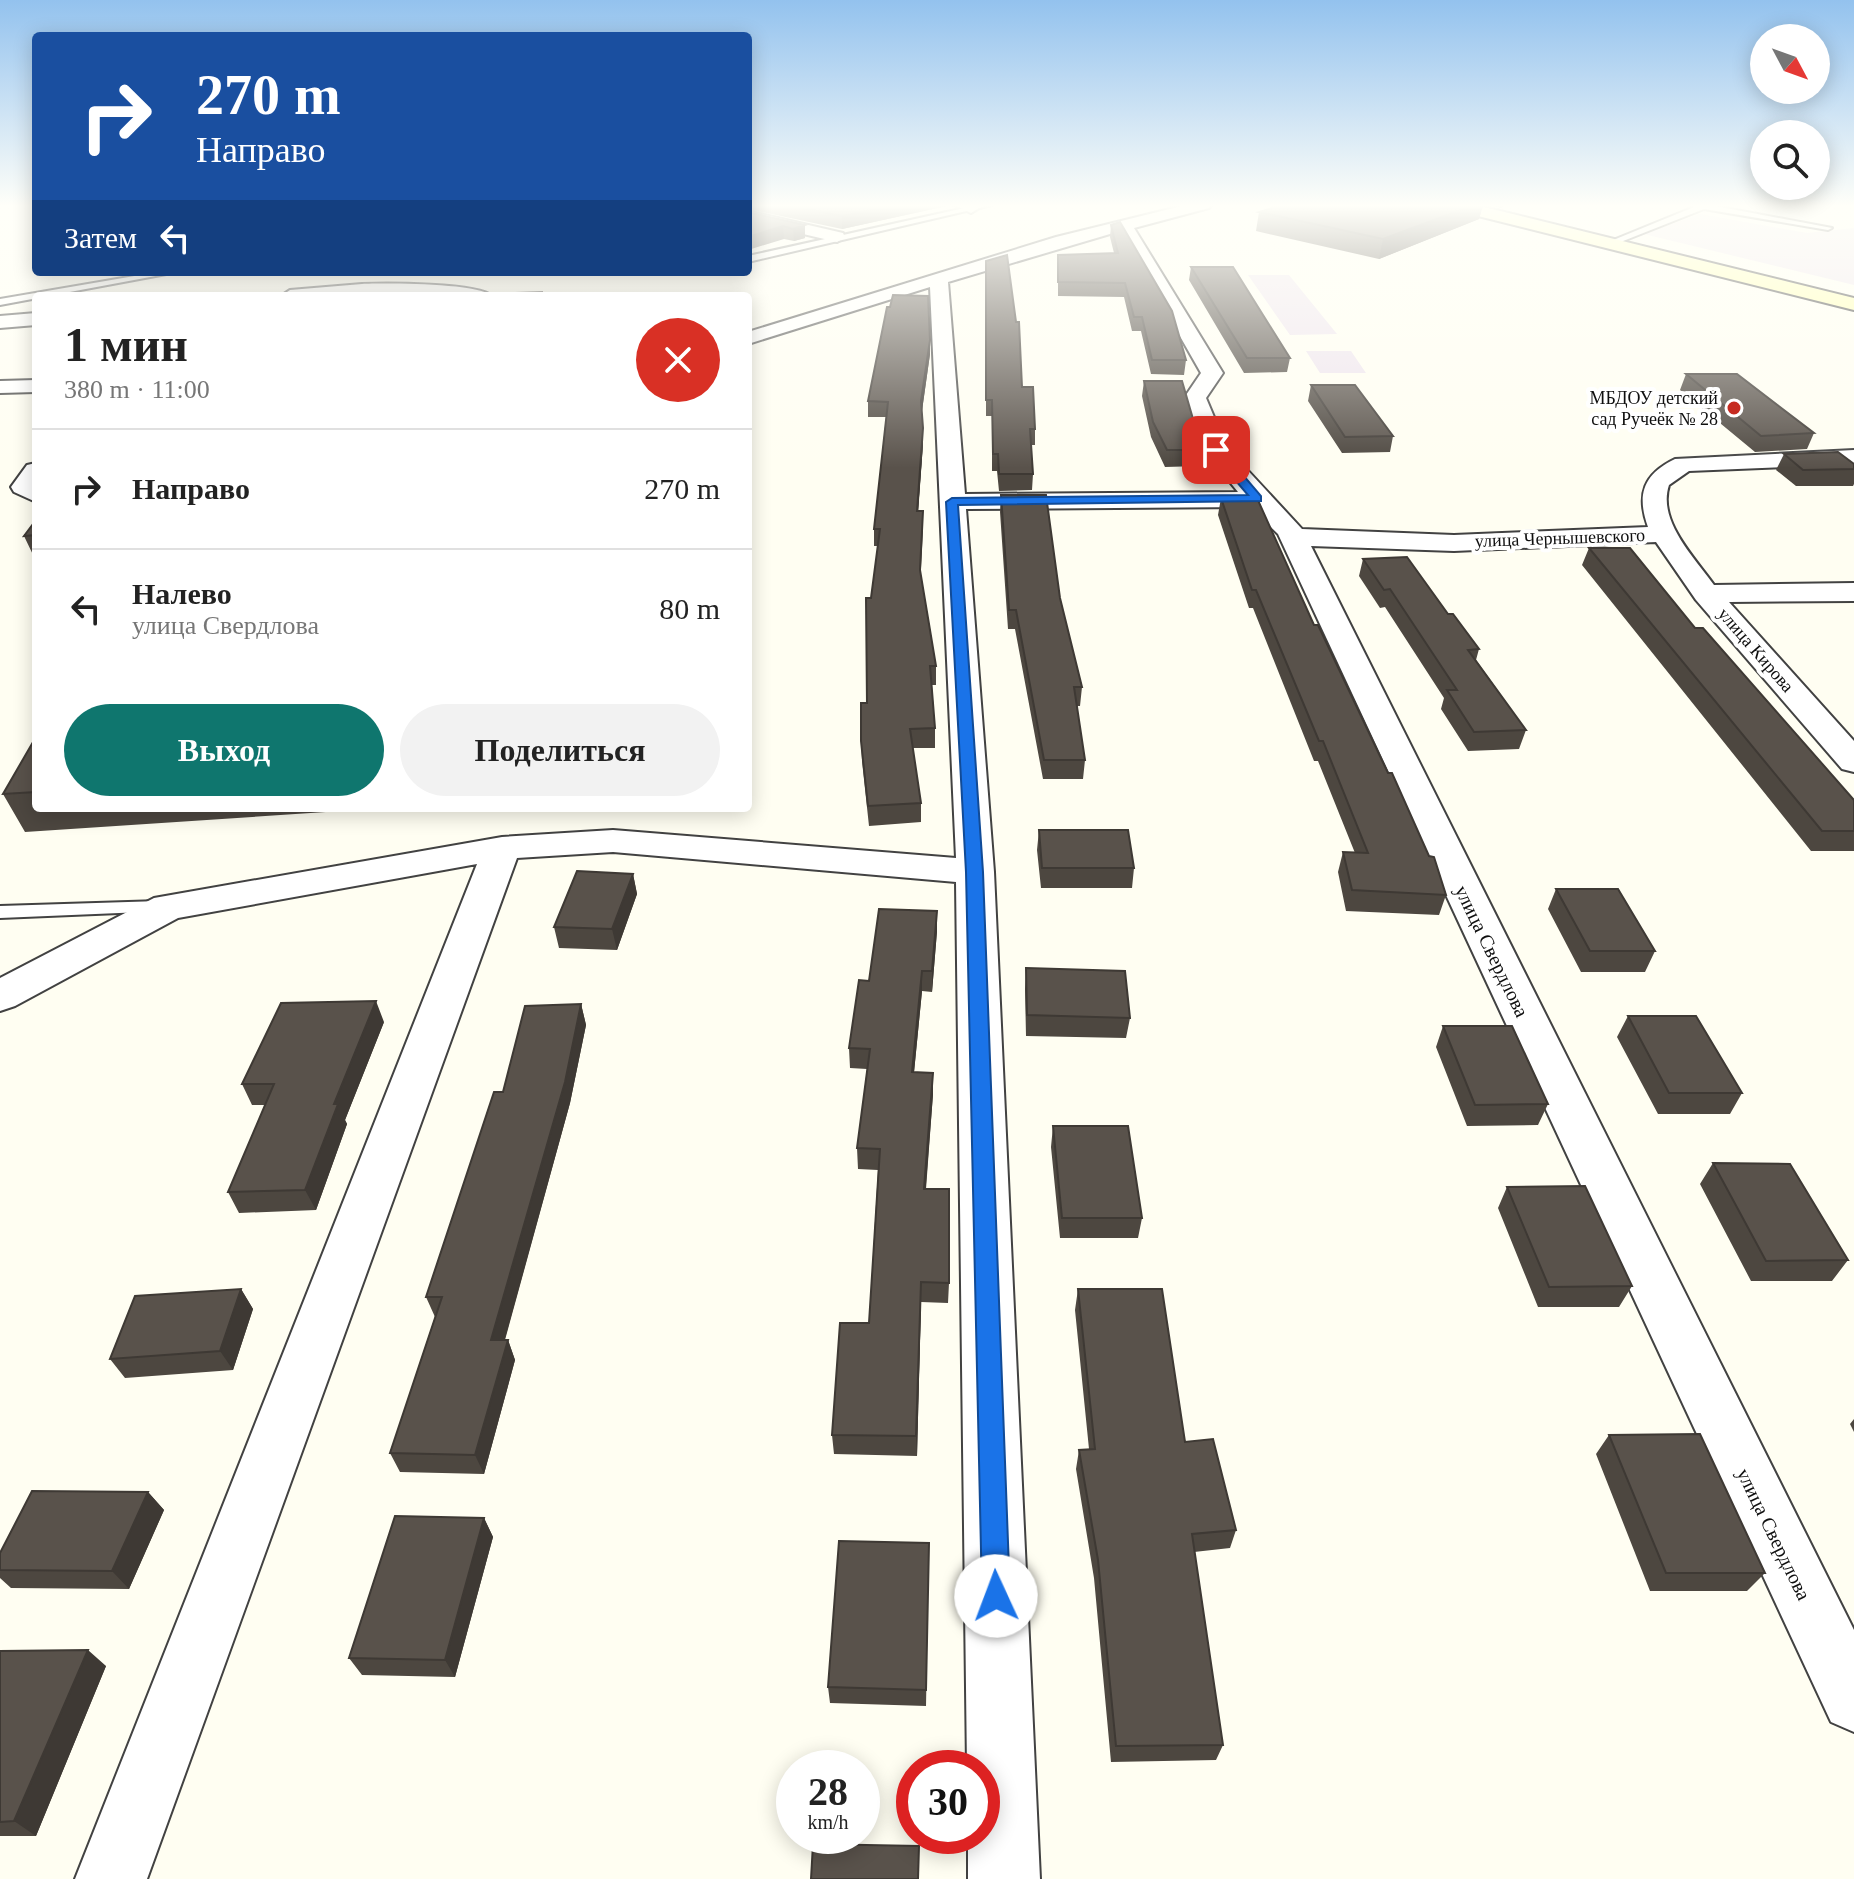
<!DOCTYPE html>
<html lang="ru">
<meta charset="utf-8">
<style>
:root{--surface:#fff;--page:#f2f2f2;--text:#222;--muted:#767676;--line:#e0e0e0;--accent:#0f766e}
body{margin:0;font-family:"Times New Roman",serif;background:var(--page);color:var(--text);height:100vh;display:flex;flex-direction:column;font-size:30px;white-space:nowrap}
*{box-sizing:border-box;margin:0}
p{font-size:26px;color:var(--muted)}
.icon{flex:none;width:44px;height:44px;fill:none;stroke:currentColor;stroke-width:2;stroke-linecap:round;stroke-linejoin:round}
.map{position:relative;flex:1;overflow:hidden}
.panel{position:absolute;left:32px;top:292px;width:720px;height:520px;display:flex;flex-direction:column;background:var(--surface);border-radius:8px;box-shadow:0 4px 20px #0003}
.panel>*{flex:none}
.top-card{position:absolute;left:32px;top:32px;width:720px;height:244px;border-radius:8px;box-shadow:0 4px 20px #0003;background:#1a4fa0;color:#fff;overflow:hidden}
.needle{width:52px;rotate:131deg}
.buttons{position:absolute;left:1750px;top:24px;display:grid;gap:16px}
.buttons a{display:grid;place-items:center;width:80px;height:80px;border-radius:50%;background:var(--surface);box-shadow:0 4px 20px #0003;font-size:40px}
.speed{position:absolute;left:776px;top:1750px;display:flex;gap:16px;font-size:40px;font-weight:700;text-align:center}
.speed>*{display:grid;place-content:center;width:104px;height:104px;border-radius:50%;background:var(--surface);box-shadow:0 4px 20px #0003;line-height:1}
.speed small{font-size:20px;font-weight:400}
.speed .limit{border:12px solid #d22;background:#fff;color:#111}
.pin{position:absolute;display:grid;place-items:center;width:68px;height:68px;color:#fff;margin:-34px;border-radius:16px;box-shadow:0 4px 12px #0006}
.me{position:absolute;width:88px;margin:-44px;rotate:358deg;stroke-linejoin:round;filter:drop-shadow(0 0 6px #0008)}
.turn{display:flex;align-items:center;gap:28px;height:168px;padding:0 32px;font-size:36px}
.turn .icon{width:104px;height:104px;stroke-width:2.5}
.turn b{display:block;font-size:56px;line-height:68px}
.then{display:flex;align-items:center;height:76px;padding:0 32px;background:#0003;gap:16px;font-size:30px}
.round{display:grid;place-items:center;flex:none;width:84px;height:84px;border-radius:42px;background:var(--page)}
.head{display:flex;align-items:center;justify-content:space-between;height:136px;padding:0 32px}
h1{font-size:48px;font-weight:700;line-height:60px}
.action{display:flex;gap:16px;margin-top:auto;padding:16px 32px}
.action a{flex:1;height:92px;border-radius:48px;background:var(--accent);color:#fff;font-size:32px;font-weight:700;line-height:92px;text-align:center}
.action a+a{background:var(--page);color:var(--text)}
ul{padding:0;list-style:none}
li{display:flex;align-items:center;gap:24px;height:120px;padding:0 32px;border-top:2px solid var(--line)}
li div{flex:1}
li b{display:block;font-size:30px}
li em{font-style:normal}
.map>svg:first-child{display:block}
.industrial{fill:#eee4ee}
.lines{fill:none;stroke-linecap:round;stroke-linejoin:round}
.lane-casing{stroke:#424242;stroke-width:4}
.street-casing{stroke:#424242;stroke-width:4}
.secondary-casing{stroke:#313131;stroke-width:4}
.lane{fill:#fff;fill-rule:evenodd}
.street{fill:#fff;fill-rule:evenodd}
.secondary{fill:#ffffad;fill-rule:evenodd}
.wall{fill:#4d4740}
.shaded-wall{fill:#3e3934}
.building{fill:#59524b;stroke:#3e3934;stroke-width:2}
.route{fill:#1a73e8;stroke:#114b97;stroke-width:2}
.poi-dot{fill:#c62b21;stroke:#fff;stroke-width:3}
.labels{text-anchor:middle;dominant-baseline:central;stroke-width:8;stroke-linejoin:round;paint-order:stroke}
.far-poi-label{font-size:18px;fill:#0f0f0f;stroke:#fff;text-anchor:end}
.far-street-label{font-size:18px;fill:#0f0f0f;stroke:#fff}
.street-label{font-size:20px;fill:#0f0f0f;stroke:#fff}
</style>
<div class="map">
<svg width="1854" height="1879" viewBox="0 0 1854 1879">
<rect width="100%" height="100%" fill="#fffef2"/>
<!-- industrial -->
<path class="industrial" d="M 1700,214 L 1807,233 L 1854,228 L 1854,285 L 1644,234 Z
M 1248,275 L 1289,275 L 1337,334 L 1290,335 Z
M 1306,351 L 1351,351 L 1366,373 L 1320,373 Z"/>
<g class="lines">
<!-- lane casing -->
<g class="lane-casing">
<path id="lane" d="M 978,205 L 992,205 L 748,262 L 748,256 Z
M 1692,205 L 1710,205 L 1832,228 L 1828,230 L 1704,209 L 1613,245 L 1606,243 L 1694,207 Z
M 158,272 L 177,272 L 0,305 L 0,299 Z
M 160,901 L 167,903 L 170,907 L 167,911 L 0,918 L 0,906 Z"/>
</g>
<!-- street casing -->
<g class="street-casing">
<path id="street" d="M 954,205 L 977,205 L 979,208 L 971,213 Z
M 1186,205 L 1212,205 L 1209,208 L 1134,228 L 1223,373 L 1206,398 L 1227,448 L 1302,529 L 1454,535 L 1648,527 C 1636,494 1644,474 1675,459 L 1854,450 L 1854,464 L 1689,471 L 1669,485 C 1657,521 1695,558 1714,585 L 1854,583 L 1854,601 L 1729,602 L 1854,741 L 1854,772 L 1842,769 L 1696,600 L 1656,542 L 1454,551 L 1311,546 L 1854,1630 L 1854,1732 L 1831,1722 L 1278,534 L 1250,507 L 966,509 L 994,872 L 1040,1879 L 968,1879 L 968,1836 L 982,1836 L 982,1768 L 967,1768 L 956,882 L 613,852 L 517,858 L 147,1879 L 75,1879 L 477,864 L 178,918 L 15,1006 L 0,1011 L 0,978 L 154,898 L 502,837 L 613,830 L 956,858 L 930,287 L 748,344 L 748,332 L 1056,237 ZM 1120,231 L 1201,373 L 1184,398 L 1204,450 L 1238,492 L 965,494 L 948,282 Z
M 748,211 L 843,233 L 845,237 L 837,242 L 748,221 Z
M 362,284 C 385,283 479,283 492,296 L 281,296 L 290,290 Z
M 36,313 L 36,325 L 0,328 L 0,316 Z
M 36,380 L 36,392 L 0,393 L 0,381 Z
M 36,463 L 36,502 L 14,492 L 11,487 L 27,465 Z"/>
</g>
<!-- secondary casing -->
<g class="secondary-casing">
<path id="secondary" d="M 1447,205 L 1476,205 L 1854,298 L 1854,310 L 1450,209 Z"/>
</g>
<!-- lane -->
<use href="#lane" class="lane"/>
<!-- street -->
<use href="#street" class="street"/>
<!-- secondary -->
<use href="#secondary" class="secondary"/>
</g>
<!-- wall -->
<path class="wall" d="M 748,205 L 951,205 L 842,229 L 748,209 Z
M 1282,205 L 1483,205 L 1479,219 L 1379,259 L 1256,231 L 1259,212 Z
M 1488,205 L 1503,205 L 1502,208 Z
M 748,212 L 805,225 L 805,238 L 794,241 L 784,239 Z
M 1111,225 L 1186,360 L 1184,375 L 1151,374 L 1141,331 L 1132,331 L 1124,297 L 1058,296 L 1058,255 L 1114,253 L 1110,237 Z
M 986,261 L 1035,429 L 1035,445 L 1031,445 L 1033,474 L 1032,490 L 999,491 L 997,471 L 992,471 L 992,416 L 986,416 Z
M 1191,267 L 1290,358 L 1287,372 L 1244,373 L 1189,280 Z
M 930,340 L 930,354 L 922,411 L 923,444 L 918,511 L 923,511 L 920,575 L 936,666 L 936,685 L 932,685 L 935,728 L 935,748 L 913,748 L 921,803 L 921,822 L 869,826 L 862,761 L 861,741 L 867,703 L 871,598 L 878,546 L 874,546 L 874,529 L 886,417 L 868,417 L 868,401 Z
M 1686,374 L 1814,433 L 1807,449 L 1755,452 L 1680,390 Z
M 1144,381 L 1202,450 L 1200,466 L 1165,467 L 1151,437 L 1142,396 Z
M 1311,385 L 1393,436 L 1390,452 L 1342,453 L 1308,401 Z
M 1784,454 L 1854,464 L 1854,484 L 1853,486 L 1796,486 L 1776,470 Z
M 1001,495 L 1060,598 L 1082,687 L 1080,706 L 1077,706 L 1085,760 L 1083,779 L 1043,779 L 1015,629 L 1008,629 L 1000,512 Z
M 1221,498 L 1314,625 L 1446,895 L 1439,915 L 1346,911 L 1338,872 L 1343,852 L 1355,853 L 1318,761 L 1314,761 L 1253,608 L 1249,608 L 1218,515 Z
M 36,520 L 36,561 L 24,536 Z
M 1589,548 L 1695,628 L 1854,800 L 1854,851 L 1811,851 L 1582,565 Z
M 1363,559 L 1448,614 L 1479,649 L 1476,660 L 1526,730 L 1519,749 L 1468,751 L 1441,709 L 1444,698 L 1385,607 L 1380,608 L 1359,576 Z
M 36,741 L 36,808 L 386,808 L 25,832 L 3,794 Z
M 1039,830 L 1134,868 L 1132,888 L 1041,888 L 1037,850 Z
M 633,874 L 637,894 L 617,950 L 559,948 L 554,927 Z
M 1556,889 L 1655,951 L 1645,972 L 1581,972 L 1548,909 Z
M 937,911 L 937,931 L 932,992 L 922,991 L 914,1072 L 933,1094 L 926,1189 L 949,1283 L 948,1303 L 921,1302 L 917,1456 L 834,1454 L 832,1435 L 869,1323 L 878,1170 L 858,1169 L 857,1148 L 867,1069 L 850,1068 L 849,1048 L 869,981 Z
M 1026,968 L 1130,1018 L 1126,1038 L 1026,1036 L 1025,989 Z
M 581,1004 L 586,1025 L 570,1103 L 505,1340 L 508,1340 L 515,1360 L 484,1474 L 400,1472 L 390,1453 L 435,1317 L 426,1297 L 503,1092 Z
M 1628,1016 L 1742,1093 L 1730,1114 L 1658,1114 L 1617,1037 Z
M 384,1022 L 345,1120 L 347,1124 L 316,1210 L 239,1213 L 228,1192 L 265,1105 L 252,1105 L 242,1084 Z
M 1443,1026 L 1548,1104 L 1538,1125 L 1467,1126 L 1436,1047 Z
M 1053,1126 L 1142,1218 L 1138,1238 L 1060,1238 L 1051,1147 Z
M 1713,1163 L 1848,1260 L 1832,1281 L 1751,1281 L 1700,1184 Z
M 1507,1187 L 1632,1286 L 1619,1307 L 1538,1307 L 1498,1208 Z
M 241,1289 L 253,1309 L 233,1370 L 125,1378 L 110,1359 Z
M 1078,1289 L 1185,1442 L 1236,1530 L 1230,1548 L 1194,1552 L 1223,1745 L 1216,1760 L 1111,1762 L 1094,1578 L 1076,1469 L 1079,1450 L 1089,1449 L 1075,1310 Z
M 1854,1419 L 1854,1432 L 1850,1424 Z
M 1609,1435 L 1765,1573 L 1747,1591 L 1650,1591 L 1596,1454 Z
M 148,1492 L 164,1510 L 129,1589 L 11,1588 L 0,1578 L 0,1553 Z
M 484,1518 L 493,1537 L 455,1677 L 362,1675 L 349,1658 Z
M 929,1543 L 926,1706 L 830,1703 L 828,1687 Z
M 0,1651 L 106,1666 L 36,1836 L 0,1836 Z"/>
<!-- shaded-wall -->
<path class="shaded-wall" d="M 898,205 L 951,205 L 842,229 L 842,216 Z
M 1474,205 L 1483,205 L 1479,219 L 1379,259 L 1383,239 Z
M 805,225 L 805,238 L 794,241 L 793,229 Z
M 783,226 L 784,239 L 748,250 L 748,237 Z
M 930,340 L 930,354 L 921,417 L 921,401 Z
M 923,428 L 923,444 L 917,528 L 917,511 Z
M 923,511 L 923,528 L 920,588 L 920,570 Z
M 633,874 L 637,894 L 617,950 L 612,929 Z
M 937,911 L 937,931 L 932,992 L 932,971 Z
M 922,971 L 922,991 L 912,1093 L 912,1072 Z
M 376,1001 L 384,1022 L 345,1120 L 347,1124 L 316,1210 L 305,1190 L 334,1104 Z
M 581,1004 L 586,1025 L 570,1103 L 499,1360 L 491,1340 Z
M 933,1073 L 933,1094 L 924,1210 L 924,1189 Z
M 921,1282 L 921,1302 L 917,1456 L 916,1436 Z
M 241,1289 L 253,1309 L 233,1370 L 220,1351 Z
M 508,1340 L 515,1360 L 484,1474 L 475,1455 Z
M 148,1492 L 164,1510 L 129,1589 L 112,1571 Z
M 484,1518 L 493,1537 L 455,1677 L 445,1660 Z
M 88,1650 L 106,1666 L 36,1836 L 14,1821 Z"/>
<!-- building -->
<path class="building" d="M 788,205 L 898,205 L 842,216 Z
M 1282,205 L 1474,205 L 1383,239 L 1259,212 Z
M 748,212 L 805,225 L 793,229 L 783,226 L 748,237 Z
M 1120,222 L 1172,311 L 1186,360 L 1152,360 L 1142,317 L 1134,317 L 1125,283 L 1058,282 L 1058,255 L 1118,253 L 1111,225 Z
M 1007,255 L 1016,322 L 1019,322 L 1022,387 L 1033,387 L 1035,429 L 1030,429 L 1033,474 L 999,474 L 998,454 L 993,454 L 992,400 L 986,400 L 986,261 Z
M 1191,267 L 1233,267 L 1290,358 L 1247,358 Z
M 542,292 L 542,296 L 488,296 L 488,294 Z
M 893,295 L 928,296 L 930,340 L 921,401 L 923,428 L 917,511 L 923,511 L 920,570 L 936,666 L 930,666 L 935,728 L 910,729 L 921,803 L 868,806 L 861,741 L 861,703 L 867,703 L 866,598 L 871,598 L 880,529 L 874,529 L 888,402 L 868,401 L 887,307 L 890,307 Z
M 1686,374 L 1737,374 L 1814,433 L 1761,436 Z
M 1144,381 L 1182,381 L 1202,450 L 1167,450 L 1153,422 Z
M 1311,385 L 1355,385 L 1393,436 L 1345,437 Z
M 1838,452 L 1854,464 L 1854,469 L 1803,470 L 1784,454 Z
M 1001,495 L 1046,495 L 1060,598 L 1082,687 L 1074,687 L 1085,760 L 1044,760 L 1016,610 L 1009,610 Z
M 1221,498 L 1257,498 L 1314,625 L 1318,625 L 1388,773 L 1392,773 L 1429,856 L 1434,857 L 1446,895 L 1352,890 L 1343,852 L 1368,853 L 1323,741 L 1319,741 L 1256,590 L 1252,590 Z
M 36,520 L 36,535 L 24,536 Z
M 1589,548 L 1630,548 L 1695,628 L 1703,628 L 1854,800 L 1854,831 L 1822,831 Z
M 1407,557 L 1448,614 L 1453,614 L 1479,649 L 1468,650 L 1526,730 L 1474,732 L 1447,690 L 1457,690 L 1390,589 L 1384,590 L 1363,559 Z
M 36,741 L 36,792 L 3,794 L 33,742 Z
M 1039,830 L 1128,830 L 1134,868 L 1042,868 Z
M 577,871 L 633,874 L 612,929 L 554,927 Z
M 1556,889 L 1618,889 L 1655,951 L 1590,951 Z
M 879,909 L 937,911 L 932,971 L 922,971 L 912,1072 L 933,1073 L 924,1189 L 949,1189 L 949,1283 L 921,1282 L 916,1436 L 832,1435 L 840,1323 L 869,1323 L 880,1149 L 857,1148 L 870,1049 L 849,1048 L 859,980 L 869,981 Z
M 1026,968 L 1125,971 L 1130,1018 L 1027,1015 Z
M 376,1001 L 334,1104 L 338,1104 L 305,1190 L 228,1192 L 274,1084 L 242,1084 L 281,1003 Z
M 581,1004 L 565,1082 L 491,1340 L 508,1340 L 475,1455 L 390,1453 L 442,1297 L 426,1297 L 494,1092 L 503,1092 L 525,1006 Z
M 1628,1016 L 1696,1016 L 1742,1093 L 1669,1093 Z
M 1443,1026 L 1512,1026 L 1548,1104 L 1475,1105 Z
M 1053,1126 L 1128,1126 L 1142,1218 L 1062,1218 Z
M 1713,1163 L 1790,1164 L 1848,1260 L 1766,1261 Z
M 1585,1186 L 1632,1286 L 1549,1287 L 1507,1187 Z
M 241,1289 L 220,1351 L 110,1359 L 135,1296 Z
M 1078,1289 L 1162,1289 L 1185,1442 L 1213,1439 L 1236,1530 L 1192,1534 L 1223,1745 L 1116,1746 L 1098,1560 L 1079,1450 L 1095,1449 Z
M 1700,1434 L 1765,1573 L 1666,1573 L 1609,1435 Z
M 32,1491 L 148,1492 L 112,1571 L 0,1570 L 0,1553 Z
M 395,1516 L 484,1518 L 445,1660 L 349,1658 Z
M 839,1541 L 929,1543 L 926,1690 L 828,1687 Z
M 88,1650 L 14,1821 L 0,1822 L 0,1651 Z
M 813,1844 L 919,1846 L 918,1879 L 811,1879 Z"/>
<!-- sky -->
<linearGradient id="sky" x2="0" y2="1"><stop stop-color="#93c2ee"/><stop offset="0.44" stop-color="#fffff9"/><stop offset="1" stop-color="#fffff9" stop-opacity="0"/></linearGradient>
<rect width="1854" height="468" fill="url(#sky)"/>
<!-- route -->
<path class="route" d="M 1212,448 L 1220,448 L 1261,496 L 1261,501 L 958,505 L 983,872 L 1010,1596 L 1006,1606 L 996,1610 L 986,1606 L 982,1596 L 966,872 L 946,502 L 952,498 L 1248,495 L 1212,453 Z"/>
<!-- markers -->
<circle class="poi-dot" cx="1734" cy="408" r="8"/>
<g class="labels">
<!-- far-poi labels -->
<g class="far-poi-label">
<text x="1718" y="398">МБДОУ детский<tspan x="1718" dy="21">сад Ручеёк № 28</tspan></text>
</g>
<!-- far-street labels -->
<g class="far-street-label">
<text transform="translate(1560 538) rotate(-2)">улица Чернышевского</text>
<text transform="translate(1756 650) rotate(49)">улица Кирова</text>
</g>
<!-- street labels -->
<g class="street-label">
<text transform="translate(1492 951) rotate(64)">улица Свердлова</text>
<text transform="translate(1774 1534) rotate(64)">улица Свердлова</text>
</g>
</g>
</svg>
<div class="buttons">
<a><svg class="needle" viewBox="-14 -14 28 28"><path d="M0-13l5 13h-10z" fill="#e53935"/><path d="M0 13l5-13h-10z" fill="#767676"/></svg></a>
<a><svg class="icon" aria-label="search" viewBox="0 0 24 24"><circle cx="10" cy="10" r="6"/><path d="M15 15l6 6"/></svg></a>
</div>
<div class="speed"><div>28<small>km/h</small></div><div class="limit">30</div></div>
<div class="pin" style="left:1216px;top:450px;background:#d93025"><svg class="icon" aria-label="arrive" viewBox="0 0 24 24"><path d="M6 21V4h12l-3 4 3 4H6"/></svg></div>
<svg class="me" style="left:996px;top:1596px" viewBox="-20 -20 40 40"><circle r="19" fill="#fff"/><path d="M0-13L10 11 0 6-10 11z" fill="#1a73e8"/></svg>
<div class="top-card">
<div class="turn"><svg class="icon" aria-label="right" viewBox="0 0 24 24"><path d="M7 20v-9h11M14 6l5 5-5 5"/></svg><div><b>270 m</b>Направо</div></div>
<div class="then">Затем<svg class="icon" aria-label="left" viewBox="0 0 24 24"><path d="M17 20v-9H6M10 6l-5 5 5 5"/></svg></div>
</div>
<section class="panel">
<div class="head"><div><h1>1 мин</h1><p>380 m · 11:00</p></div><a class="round" style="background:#d93025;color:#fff"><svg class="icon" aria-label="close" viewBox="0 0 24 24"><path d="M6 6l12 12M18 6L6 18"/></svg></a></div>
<ul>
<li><svg class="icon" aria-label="right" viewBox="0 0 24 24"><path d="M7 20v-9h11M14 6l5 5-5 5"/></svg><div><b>Направо</b></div><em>270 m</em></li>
<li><svg class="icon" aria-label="left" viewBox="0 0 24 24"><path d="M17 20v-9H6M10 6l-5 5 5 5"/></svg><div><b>Налево</b><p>улица Свердлова</p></div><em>80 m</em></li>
</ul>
<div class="action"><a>Выход</a><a>Поделиться</a></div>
</section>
</div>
